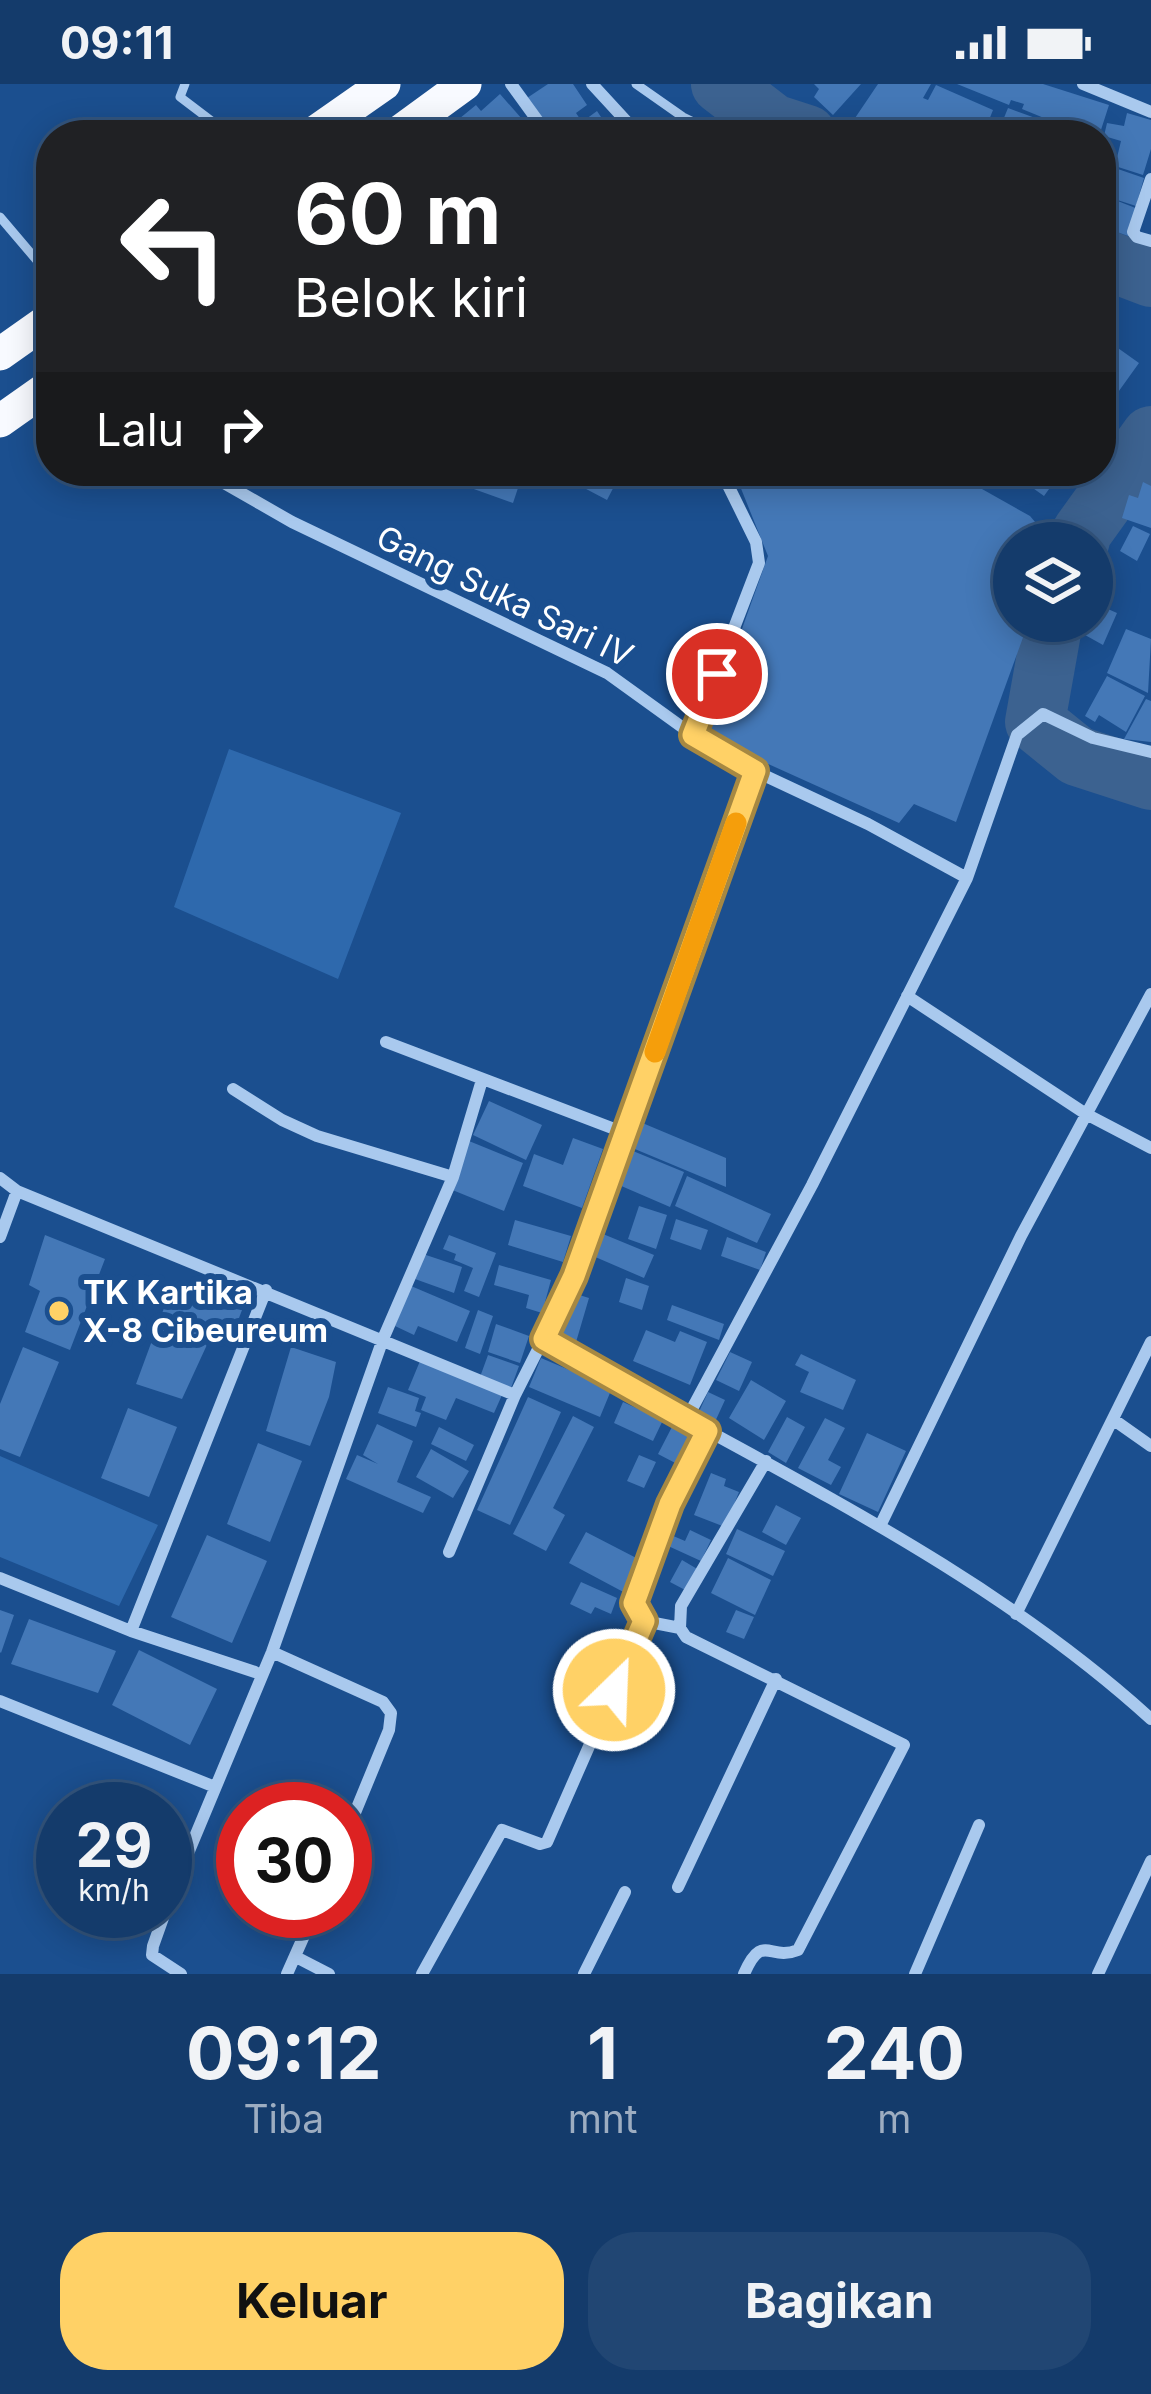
<!DOCTYPE html>
<html lang="id">
<style>
:root{--surface:#143b6b;--page:#214673;--text:#f1f3f6;--muted:#9dadc1;--line:#33557e;--accent:#ffd166}
body{margin:0;font-family:Inter,sans-serif;background:var(--page);color:var(--text);height:100vh;display:flex;flex-direction:column;font-size:45px;white-space:nowrap}
*{box-sizing:border-box;margin:0}
p{font-size:39px;color:var(--muted)}
.icon{flex:none;width:66px;height:66px;fill:none;stroke:currentColor;stroke-width:2;stroke-linecap:round;stroke-linejoin:round}
.map{position:relative;height:1890px;overflow:hidden}
.panel{display:flex;flex-direction:column;background:var(--surface);flex:1}
.panel>*{flex:none}
.top-card{position:absolute;left:36px;top:36px;width:1080px;height:366px;border-radius:48px;box-shadow:0 6px 30px #0003,0 0 0 3px var(--line);background:#202124;color:#fff;overflow:hidden}
.fabs{position:absolute;left:993px;top:438px;display:grid;gap:24px}
.fabs a{display:grid;place-items:center;width:120px;height:120px;border-radius:50%;background:var(--surface);box-shadow:0 6px 30px #0003,0 0 0 3px var(--line);font-size:60px}
.speed{position:absolute;left:36px;top:1698px;display:flex;gap:24px;font-size:60px;font-weight:700;text-align:center}
.speed>*{display:grid;place-content:center;width:156px;height:156px;border-radius:50%;background:var(--surface);box-shadow:0 6px 30px #0003,0 0 0 3px var(--line);line-height:1}
.speed small{font-size:30px;font-weight:400}
.speed .limit{border:18px solid #d22;background:#fff;color:#111}
.pin{position:absolute;display:grid;place-items:center;width:102px;height:102px;color:#fff;margin:-51px;border:6px solid #fff;border-radius:50%;box-shadow:0 3px 12px #0007}
.me{position:absolute;width:132px;margin:-66px;rotate:24deg;stroke-linejoin:round;filter:drop-shadow(0 0 9px #0008)}
.turn{display:flex;align-items:center;gap:42px;height:252px;padding:0 60px;font-size:54px}
.turn .icon{width:156px;height:156px;stroke-width:2.5}
.turn b{display:block;font-size:84px;line-height:102px}
.then{display:flex;align-items:center;height:114px;padding:0 60px;background:#0003;gap:24px;font-size:45px}
.eta{display:flex;justify-content:space-evenly;align-items:center;height:204px;text-align:center}
.eta b{font-size:72px;font-weight:700;line-height:84px}
.cta{display:flex;gap:24px;margin-top:auto;padding:24px 60px}
.cta a{flex:1;height:138px;border-radius:48px;background:var(--accent);color:#111;font-size:48px;font-weight:700;line-height:138px;text-align:center}
.cta a+a{background:var(--page);color:var(--text)}
.status{display:flex;justify-content:space-between;align-items:center;height:84px;padding:0 60px;background:var(--surface);direction:ltr}
.status svg{height:33px;fill:currentColor}
.map>svg:first-child{display:block}
.green{fill:#2e69ad}
.lines{fill:none;stroke-linecap:round;stroke-linejoin:round}
.river{stroke:#3c6290;stroke-width:60}
.building{fill:#4478b7}
.service{stroke:#a9c9ee;stroke-width:9}
.minor{stroke:#a9c9ee;stroke-width:12}
.trunk{stroke:#f8faff;stroke-width:33}
.route-casing{stroke:#a68842;stroke-width:30}
.route{stroke:#ffd166;stroke-width:21}
.slow{stroke:#f59e0b;stroke-width:21}
.poi-dot{fill:#ffd166;stroke:#1b4f8f;stroke-width:4.5}
.labels{text-anchor:middle;dominant-baseline:central;stroke-width:12;stroke-linejoin:round;paint-order:stroke}
.street-label{font-size:33px;fill:#fff;stroke:#1b4f8f}
.poi-label{font-size:33px;font-weight:bold;fill:#fff;stroke:#1b4f8f;text-anchor:start}
</style>
<div class="status"><b>09:11</b><svg viewBox="0 0 49 12"><path d="M0 12V9h3v3zM5 12V6h3v6zM10 12V3h3v9zM15 12V0h3v12zM26 1h20v11H26zM47 4h2v5h-2z"/></svg></div>
<div class="map">
<svg width="1151" height="1890" viewBox="0 0 1151 1890">
<rect width="100%" height="100%" fill="#1b4f8f"/>
<!-- green -->
<path class="green" d="M 229,665 L 401,729 L 338,895 L 174,823 Z
M 0,1372 L 158,1441 L 119,1522 L 0,1473 Z"/>
<g class="lines">
<!-- river -->
<path class="river" d="M 721,0 L 773,40 L 807,51
M 1101,174 L 1151,193
M 1079,459 L 1082,448 L 1151,352
M 1053,537 L 1035,638 L 1077,672 L 1151,696"/>
</g>
<!-- building -->
<path class="building" d="M 548,0 L 573,0 L 587,21 L 576,29 L 582,38 L 597,27 L 605,39 L 587,51 L 548,51 L 524,16 Z
M 814,0 L 861,0 L 833,31 L 814,13 L 819,5 Z
M 878,0 L 931,0 L 923,14 L 928,16 L 936,1 L 993,26 L 983,51 L 924,51 L 907,41 L 901,51 L 883,51 L 853,37 Z
M 957,0 L 1043,0 L 1109,21 L 1100,49 L 1069,37 L 1066,43 L 1022,25 L 1024,20 L 1011,16 L 1009,21 Z
M 500,10 L 536,51 L 453,51 L 459,45 L 454,39 L 476,21 L 481,27 Z
M 1008,24 L 1052,40 L 1048,51 L 997,51 Z
M 1127,29 L 1151,36 L 1151,65 L 1143,91 L 1115,82 L 1121,57 L 1104,52 L 1107,39 L 1124,42 Z
M 1115,84 L 1144,94 L 1136,122 L 1105,112 L 1138,125 L 1128,152 L 1101,142 L 1101,107 L 1105,97 L 1110,99 Z
M 1101,252 L 1139,279 L 1101,332 Z
M 477,387 L 510,393 L 507,400 L 518,404 L 513,419 L 471,404 Z
M 552,387 L 622,387 L 607,416 Z
M 734,387 L 950,387 L 1030,432 L 1053,459 L 1014,459 L 1014,537 L 1029,537 L 956,738 L 914,720 L 899,739 L 704,651 L 768,472 Z
M 1009,387 L 1062,387 L 1044,412 Z
M 1143,398 L 1151,402 L 1151,444 L 1122,434 L 1129,411 L 1138,414 Z
M 1133,442 L 1150,450 L 1137,477 L 1120,467 Z
M 1092,518 L 1117,529 L 1103,561 L 1067,541 L 1069,537 L 1092,537 Z
M 1126,545 L 1151,555 L 1148,609 L 1107,589 Z
M 1107,592 L 1145,612 L 1126,648 L 1099,631 L 1095,638 L 1085,632 Z
M 1146,615 L 1151,617 L 1151,658 L 1124,655 Z
M 489,1017 L 542,1041 L 526,1076 L 473,1051 Z
M 640,1038 L 726,1074 L 726,1103 L 630,1063 Z
M 573,1054 L 603,1065 L 582,1124 L 523,1102 L 534,1070 L 563,1081 Z
M 469,1057 L 523,1079 L 504,1127 L 450,1105 Z
M 633,1067 L 684,1088 L 670,1123 L 619,1101 Z
M 687,1092 L 771,1130 L 757,1159 L 675,1122 Z
M 639,1122 L 667,1131 L 656,1165 L 628,1155 Z
M 676,1135 L 708,1146 L 701,1166 L 670,1155 Z
M 515,1136 L 571,1152 L 563,1178 L 508,1161 Z
M 603,1150 L 654,1171 L 644,1194 L 593,1172 Z
M 45,1151 L 105,1175 L 70,1266 L 25,1248 L 40,1207 L 29,1201 Z
M 449,1151 L 496,1169 L 479,1213 L 464,1207 L 473,1184 L 454,1176 L 456,1170 L 443,1165 Z
M 727,1153 L 766,1168 L 760,1186 L 721,1172 Z
M 423,1170 L 462,1183 L 454,1209 L 415,1195 Z
M 499,1181 L 551,1196 L 542,1229 L 526,1224 L 529,1211 L 494,1201 Z
M 626,1194 L 649,1202 L 642,1226 L 619,1218 Z
M 174,1197 L 242,1226 L 230,1258 L 211,1252 L 182,1315 L 136,1300 Z
M 411,1202 L 470,1227 L 457,1258 L 418,1242 L 414,1251 L 395,1242 Z
M 573,1209 L 589,1214 L 574,1265 L 557,1260 Z
M 672,1221 L 724,1240 L 719,1256 L 667,1236 Z
M 478,1226 L 493,1232 L 480,1270 L 465,1264 Z
M 496,1240 L 529,1252 L 520,1279 L 488,1268 Z
M 646,1246 L 675,1258 L 680,1247 L 707,1258 L 690,1301 L 633,1277 Z
M 23,1263 L 59,1278 L 20,1373 L 0,1365 L 0,1320 Z
M 291,1263 L 336,1278 L 329,1313 L 310,1362 L 266,1347 Z
M 730,1268 L 752,1278 L 739,1307 L 716,1296 Z
M 801,1270 L 856,1296 L 843,1326 L 800,1308 L 809,1288 L 795,1281 Z
M 488,1271 L 519,1282 L 511,1304 L 480,1293 Z
M 541,1274 L 612,1304 L 600,1333 L 529,1303 Z
M 420,1277 L 502,1311 L 494,1329 L 456,1314 L 446,1336 L 421,1326 L 426,1313 L 408,1306 Z
M 751,1296 L 786,1317 L 764,1356 L 729,1334 Z
M 388,1303 L 419,1314 L 415,1327 L 421,1329 L 416,1343 L 378,1329 Z
M 708,1308 L 725,1316 L 714,1340 L 697,1332 Z
M 528,1313 L 561,1328 L 510,1441 L 477,1426 Z
M 623,1318 L 663,1336 L 653,1357 L 614,1339 Z
M 128,1324 L 177,1343 L 149,1413 L 101,1394 Z
M 573,1332 L 594,1343 L 553,1424 L 565,1431 L 546,1467 L 513,1450 Z
M 787,1333 L 805,1343 L 786,1379 L 768,1368 Z
M 825,1334 L 845,1344 L 828,1376 L 841,1383 L 831,1401 L 798,1384 Z
M 674,1339 L 697,1351 L 681,1382 L 658,1370 Z
M 377,1340 L 413,1357 L 397,1398 L 431,1413 L 423,1429 L 346,1395 L 357,1371 L 378,1380 L 363,1371 Z
M 439,1343 L 474,1361 L 466,1377 L 431,1360 Z
M 867,1349 L 906,1367 L 878,1428 L 839,1410 Z
M 258,1359 L 302,1377 L 270,1458 L 227,1440 Z
M 431,1365 L 469,1387 L 453,1414 L 416,1393 Z
M 639,1371 L 656,1378 L 644,1404 L 627,1397 Z
M 711,1389 L 726,1395 L 724,1402 L 739,1408 L 725,1443 L 694,1431 Z
M 776,1421 L 801,1434 L 786,1461 L 762,1448 Z
M 737,1445 L 785,1467 L 773,1492 L 726,1470 Z
M 690,1446 L 711,1456 L 701,1477 L 666,1461 L 671,1451 L 685,1457 Z
M 586,1448 L 646,1479 L 629,1511 L 569,1479 Z
M 207,1451 L 267,1477 L 232,1559 L 171,1533 Z
M 728,1474 L 771,1496 L 755,1531 L 711,1509 Z
M 682,1476 L 699,1486 L 687,1507 L 670,1498 Z
M 581,1498 L 617,1514 L 611,1530 L 595,1523 L 591,1530 L 570,1520 Z
M 0,1526 L 14,1531 L 1,1569 L 0,1568 Z
M 736,1526 L 754,1533 L 744,1555 L 726,1548 Z
M 29,1535 L 116,1567 L 98,1609 L 11,1580 Z
M 139,1566 L 217,1605 L 190,1661 L 112,1621 Z"/>
<g class="lines">
<!-- service -->
<path class="service" d="M 185,0 L 180,13 L 230,51
M 636,0 L 683,33 L 720,51
M 0,133 L 51,193"/>
<!-- minor -->
<path class="minor" d="M 511,0 L 548,51
M 592,0 L 639,51
M 1083,0 L 1151,28
M 1151,95 L 1133,148 L 1137,153 L 1151,157
M 203,387 L 292,438 L 607,589 L 693,651 L 755,687 L 868,740 L 967,794
M 693,651 L 759,479 L 756,458 L 721,387
M 907,912 L 1086,1030 L 1151,1064
M 386,958 L 625,1049 L 575,1192 L 515,1311 L 449,1468
M 233,1005 L 282,1036 L 317,1052 L 453,1093
M 625,1049 L 755,687
M 0,1094 L 17,1107 L 515,1311
M 0,1153 L 17,1107
M 544,1255 C 749,1376 973,1473 1151,1635
M 686,1336 L 812,1101 L 967,794 L 1017,651 L 1043,630 L 1093,654 L 1151,668
M 1114,1336 L 1151,1362
M 707,1347 L 670,1420 L 634,1519 L 644,1537 L 680,1544 L 686,1553 L 904,1661 L 798,1866 C 769,1878 763,1847 744,1890
M 880,1442 L 1021,1152 L 1151,910
M 0,1494 L 131,1547 L 255,1588
M 1016,1530 L 1151,1258
M 680,1544 L 681,1522 L 766,1377
M 131,1547 L 266,1206
M 272,1568 L 383,1618 L 391,1629 L 389,1646 L 345,1753
M 0,1617 L 215,1703
M 678,1803 L 776,1595
M 296,1873 L 329,1890
M 181,1890 L 152,1871 L 153,1862 L 174,1803 L 272,1568 L 383,1255 L 453,1093 L 482,996
M 287,1890 L 315,1827
M 422,1890 L 502,1746 L 540,1760 L 547,1758 L 644,1537
M 584,1890 L 625,1808
M 915,1890 L 979,1741
M 1098,1890 L 1151,1777"/>
<!-- trunk -->
<path class="trunk" d="M 311,51 L 384,0
M 395,51 L 465,0
M 0,270 L 51,234
M 0,337 L 51,301"/>
</g>
<g class="lines">
<!-- route casing -->
<g class="route-casing">
<path id="route" d="M 614,1606 L 644,1537 L 634,1519 L 670,1420 L 707,1347 L 544,1255 L 574,1192 L 755,687 L 693,651 L 717,590"/>
</g>
<!-- route -->
<use href="#route" class="route"/>
<!-- slow -->
<path class="slow" d="M 655,968 L 736,739"/>
</g>
<!-- markers -->
<circle class="poi-dot" cx="59" cy="1227" r="12"/>
<g class="labels">
<!-- street labels -->
<g class="street-label">
<text transform="translate(505 512) rotate(26)">Gang Suka Sari IV</text>
</g>
<!-- poi labels -->
<g class="poi-label">
<text x="83" y="1208">TK Kartika<tspan x="83" dy="38">X-8 Cibeureum</tspan></text>
</g>
</g>
</svg>
<div class="fabs">
<a><svg class="icon" aria-label="layers" viewBox="0 0 24 24"><path d="M12 4l9 5-9 5-9-5zM3 14l9 5 9-5"/></svg></a>
</div>
<div class="speed"><div>29<small>km/h</small></div><div class="limit">30</div></div>
<div class="pin" style="left:717px;top:590px;background:#d93025"><svg class="icon" aria-label="arrive" viewBox="0 0 24 24"><path d="M6 21V4h12l-3 4 3 4H6"/></svg></div>
<svg class="me" style="left:614px;top:1606px" viewBox="-20 -20 40 40"><circle r="17" fill="#ffd166" stroke="#fff" stroke-width="3"/><path d="M0-11L8 9 0 5-8 9z" fill="#fff"/></svg>
<div class="top-card">
<div class="turn"><svg class="icon" aria-label="left" viewBox="0 0 24 24"><path d="M17 20v-9H6M10 6l-5 5 5 5"/></svg><div><b>60 m</b>Belok kiri</div></div>
<div class="then">Lalu<svg class="icon" aria-label="right" viewBox="0 0 24 24"><path d="M7 20v-9h11M14 6l5 5-5 5"/></svg></div>
</div>
</div>
<section class="panel">
<div class="eta">
<div><b>09:12</b><p>Tiba</p></div>
<div><b>1</b><p>mnt</p></div>
<div><b>240</b><p>m</p></div>
</div>
<div class="cta"><a>Keluar</a><a>Bagikan</a></div>
</section>
